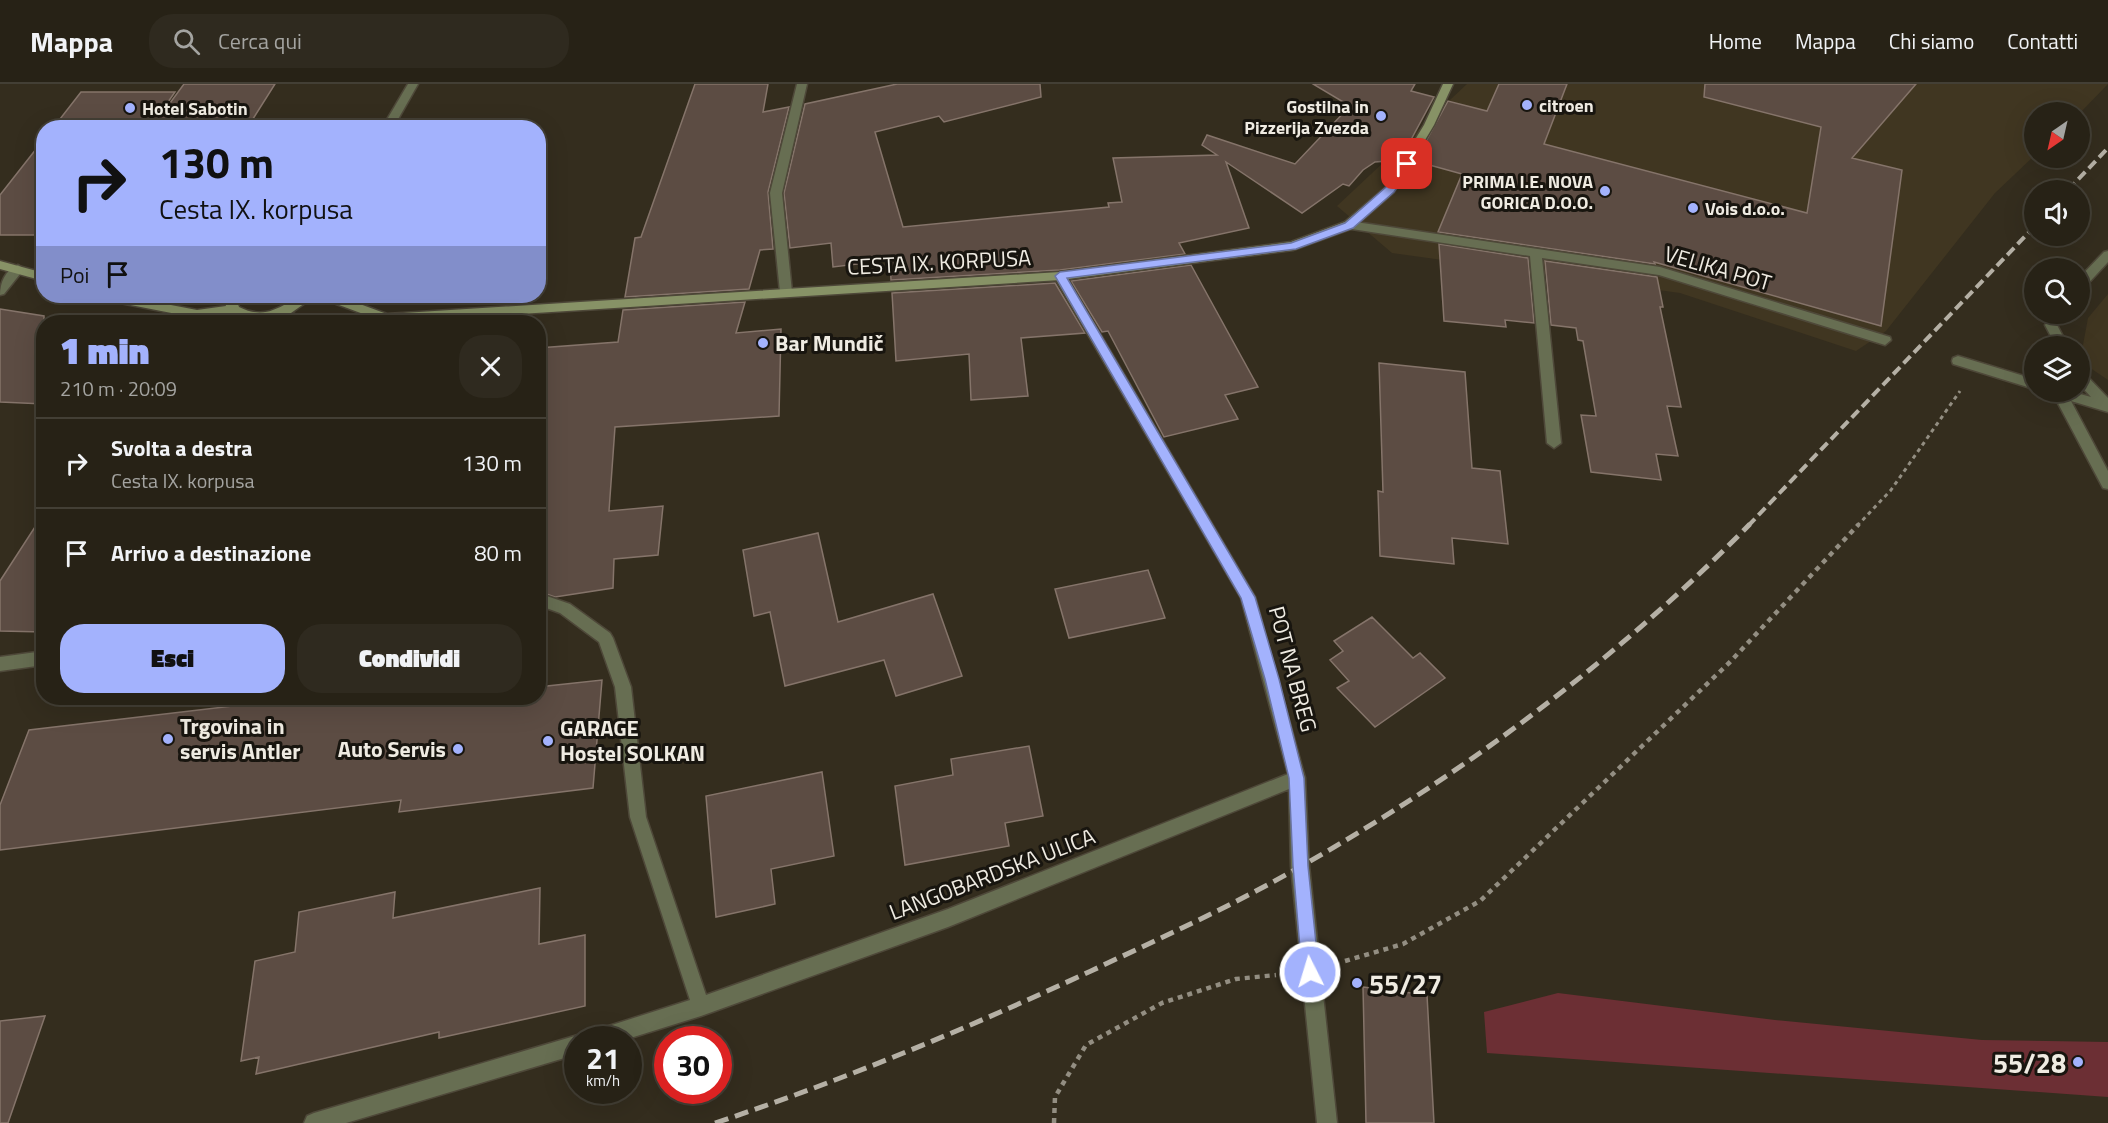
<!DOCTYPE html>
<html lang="it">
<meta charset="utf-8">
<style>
:root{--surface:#272216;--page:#2f2a1f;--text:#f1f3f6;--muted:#a4a4a1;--line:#433f35;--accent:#a3b2fd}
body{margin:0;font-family:"Titillium Web",sans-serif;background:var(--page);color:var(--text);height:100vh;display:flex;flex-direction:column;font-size:22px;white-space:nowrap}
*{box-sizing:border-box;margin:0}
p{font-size:20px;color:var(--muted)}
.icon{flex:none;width:33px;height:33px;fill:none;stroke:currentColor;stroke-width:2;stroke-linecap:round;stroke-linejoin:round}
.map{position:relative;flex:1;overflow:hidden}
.drawer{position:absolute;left:36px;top:231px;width:510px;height:390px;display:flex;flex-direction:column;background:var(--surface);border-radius:24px;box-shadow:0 6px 24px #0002,0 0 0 2px var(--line)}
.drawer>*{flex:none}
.top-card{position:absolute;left:36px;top:36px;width:510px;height:183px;border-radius:24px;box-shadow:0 6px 24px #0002,0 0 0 2px var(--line);background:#a3b2fd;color:#111;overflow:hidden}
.needle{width:39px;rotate:214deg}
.tools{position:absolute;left:2024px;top:18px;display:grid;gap:12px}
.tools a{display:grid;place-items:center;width:66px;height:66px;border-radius:50%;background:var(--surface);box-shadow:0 6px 24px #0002,0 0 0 2px var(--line);font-size:30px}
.speed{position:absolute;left:564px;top:942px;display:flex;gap:12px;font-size:30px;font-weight:700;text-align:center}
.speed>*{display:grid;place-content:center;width:78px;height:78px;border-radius:50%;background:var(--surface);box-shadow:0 6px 24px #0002,0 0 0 2px var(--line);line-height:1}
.speed small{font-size:15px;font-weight:400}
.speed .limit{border:9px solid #d22;background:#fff;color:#111}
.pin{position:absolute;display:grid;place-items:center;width:51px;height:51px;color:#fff;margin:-26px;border-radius:12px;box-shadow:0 3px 9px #0006}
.me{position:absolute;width:66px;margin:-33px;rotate:355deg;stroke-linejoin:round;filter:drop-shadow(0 0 4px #0008)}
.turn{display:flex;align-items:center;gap:21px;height:126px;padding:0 24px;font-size:27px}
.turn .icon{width:78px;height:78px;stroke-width:2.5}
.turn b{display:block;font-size:42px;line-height:51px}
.then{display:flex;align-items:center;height:57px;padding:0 24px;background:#0003;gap:12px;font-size:22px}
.round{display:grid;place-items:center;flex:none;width:63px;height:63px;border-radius:24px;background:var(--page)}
.summary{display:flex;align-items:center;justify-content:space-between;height:102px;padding:0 24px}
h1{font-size:36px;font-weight:800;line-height:45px;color:var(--accent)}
.action{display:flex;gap:12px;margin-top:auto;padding:12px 24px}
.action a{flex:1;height:69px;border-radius:24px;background:var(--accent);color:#111;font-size:24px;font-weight:800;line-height:69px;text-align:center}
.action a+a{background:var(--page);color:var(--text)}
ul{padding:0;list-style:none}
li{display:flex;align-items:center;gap:18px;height:90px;padding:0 24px;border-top:2px solid var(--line)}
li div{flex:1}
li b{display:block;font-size:22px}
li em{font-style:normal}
header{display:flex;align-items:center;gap:36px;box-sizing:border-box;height:84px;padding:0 30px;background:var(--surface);border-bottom:2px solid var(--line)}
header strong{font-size:28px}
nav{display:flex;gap:33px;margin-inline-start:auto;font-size:21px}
.search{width:420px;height:54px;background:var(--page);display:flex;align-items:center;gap:15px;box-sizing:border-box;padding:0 21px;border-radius:24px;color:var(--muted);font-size:22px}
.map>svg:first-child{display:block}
.built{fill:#403621}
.green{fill:#6c2f34}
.building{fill:#5c4c43;stroke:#85746a;stroke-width:1.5}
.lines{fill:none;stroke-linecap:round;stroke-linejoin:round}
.minor-casing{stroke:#4e4839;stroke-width:3}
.tertiary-casing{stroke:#4e4839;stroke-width:3}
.secondary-casing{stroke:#4e4839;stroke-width:3}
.path-far1{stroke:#938e82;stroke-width:3;stroke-dasharray:4 4;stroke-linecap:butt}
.path{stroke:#938e82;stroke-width:4.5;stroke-dasharray:5 5;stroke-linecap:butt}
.minor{fill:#676e52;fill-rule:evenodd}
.tertiary{fill:#676e52;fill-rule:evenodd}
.secondary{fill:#879266;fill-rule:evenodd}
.rail-far1{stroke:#b5b0a5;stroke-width:4;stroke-dasharray:10 5;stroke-linecap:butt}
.rail{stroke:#b5b0a5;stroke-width:5;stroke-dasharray:14 7;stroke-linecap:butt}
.route{fill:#a3b2fd;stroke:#6a74a4;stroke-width:1.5}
.poi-dot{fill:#a3b2fd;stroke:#18150f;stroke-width:2}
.labels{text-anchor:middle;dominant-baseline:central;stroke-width:6;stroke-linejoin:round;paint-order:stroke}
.far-poi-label{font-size:18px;font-weight:bold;fill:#efebe2;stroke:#18150f;text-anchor:start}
.street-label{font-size:22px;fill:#efebe2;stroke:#18150f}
.poi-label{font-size:22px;font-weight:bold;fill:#efebe2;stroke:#18150f;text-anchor:start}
.near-poi-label{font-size:27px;font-weight:bold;fill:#efebe2;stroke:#18150f;text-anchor:start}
</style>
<header>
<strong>Mappa</strong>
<div class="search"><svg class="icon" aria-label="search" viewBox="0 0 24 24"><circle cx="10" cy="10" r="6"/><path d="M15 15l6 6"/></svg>Cerca qui</div>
<nav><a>Home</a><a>Mappa</a><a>Chi siamo</a><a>Contatti</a></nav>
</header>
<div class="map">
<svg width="2108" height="1039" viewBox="0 0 2108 1039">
<rect width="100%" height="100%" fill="#342d1e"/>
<!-- built -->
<path class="built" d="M 1467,0 L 2108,0 L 2079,30 L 2034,28 L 2034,72 L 1995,109 L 1886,247 L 1856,267 L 1680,209 L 1392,169 L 1337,122 Z
M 2108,210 L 2108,296 L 2080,277 L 2088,234 Z"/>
<!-- green -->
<path class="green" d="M 1558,909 L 1775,936 L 1982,956 L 2108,958 L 2108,1013 L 1487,969 L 1484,928 Z"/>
<!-- building -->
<path class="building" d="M 184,0 L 275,0 L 251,38 L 156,38 Z
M 695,0 L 768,0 L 763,28 L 789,23 L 768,108 L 773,165 L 760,166 L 749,205 L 625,213 L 635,154 L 641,153 Z
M 897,0 L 1040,0 L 1041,13 L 944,38 L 939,32 L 875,48 L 903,143 L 1109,123 L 1108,119 L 1122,118 L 1113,74 L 1217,71 L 1202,61 L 1207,51 L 1295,80 L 1350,22 L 1313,0 L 1415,0 L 1411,7 L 1434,13 L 1400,76 L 1375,78 L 1363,86 L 1349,102 L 1343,100 L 1302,129 L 1226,78 L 1249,144 L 1179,159 L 1185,170 L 1060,186 L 891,196 L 890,176 L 833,183 L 831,159 L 790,164 L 784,109 L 805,20 Z
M 1499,0 L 1567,0 L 1544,60 L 1807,129 L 1821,43 L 1704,13 L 1705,0 L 1916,0 L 1852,74 L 1902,86 L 1881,242 L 1654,178 L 1655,180 L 1438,148 L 1462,90 L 1415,77 L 1448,17 L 1487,27 Z
M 81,8 L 175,8 L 150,44 L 53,44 Z
M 44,55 L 44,151 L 0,151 L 0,111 Z
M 1439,160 L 1528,174 L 1534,239 L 1505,236 L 1506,243 L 1444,237 Z
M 1545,177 L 1657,193 L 1663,223 L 1660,223 L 1681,323 L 1667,322 L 1678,372 L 1656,370 L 1661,396 L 1591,388 L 1581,331 L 1596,332 L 1583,257 L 1578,256 L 1576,244 L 1551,241 Z
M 1191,181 L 1258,303 L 1225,311 L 1238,335 L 1164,353 L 1108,247 L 1102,248 L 1071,197 Z
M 1055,199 L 1085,249 L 1021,254 L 1028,312 L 971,316 L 969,270 L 896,277 L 892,209 Z
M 745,218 L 736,249 L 781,245 L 779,332 L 615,343 L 609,427 L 663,422 L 658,471 L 614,475 L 613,504 L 555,513 L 538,507 L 538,264 L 618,258 L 623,226 Z
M 0,225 L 44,232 L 44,320 L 0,318 Z
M 1379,279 L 1465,288 L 1472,384 L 1500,387 L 1508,460 L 1452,454 L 1454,480 L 1380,472 L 1378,407 L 1383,408 Z
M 44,429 L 44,548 L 0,547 L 0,497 Z
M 818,449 L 838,538 L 933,510 L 962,592 L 896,612 L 884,576 L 785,602 L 770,528 L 754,532 L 743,466 Z
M 1148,486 L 1165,534 L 1069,554 L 1055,505 Z
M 1372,533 L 1413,574 L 1420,569 L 1445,594 L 1375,643 L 1337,604 L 1349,597 L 1330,576 L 1343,567 L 1334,557 Z
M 602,596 L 593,704 L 399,728 L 401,716 L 0,766 L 0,721 L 29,646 L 301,614 L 538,614 L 538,603 Z
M 1029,662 L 1043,732 L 1005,739 L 1009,762 L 905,781 L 895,702 L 953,691 L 951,675 Z
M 822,688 L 834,772 L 771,785 L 775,820 L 716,833 L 706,712 Z
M 540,804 L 539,860 L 585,851 L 585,922 L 439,954 L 439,948 L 256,990 L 259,973 L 241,977 L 255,877 L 295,868 L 299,828 L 395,808 L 393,834 Z
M 1363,903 L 1427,911 L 1434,1039 L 1366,1039 Z
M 45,932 L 8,1039 L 0,1039 L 0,937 Z"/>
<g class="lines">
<!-- minor casing -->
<g class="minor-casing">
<path id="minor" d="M 797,0 L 807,0 L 782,109 L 792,208 L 786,212 L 780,208 L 770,109 Z
M 1349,137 L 1660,183 L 1890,253 L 1891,256 L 1885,261 L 1659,191 L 1542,174 L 1561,359 L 1554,364 L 1547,359 L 1530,172 L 1345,144 L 1345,138 Z
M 2108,167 L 2108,178 L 2083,205 L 2079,206 L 2079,194 L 2104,168 Z
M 18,181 L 24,185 L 4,210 L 0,211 C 0,199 5,186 18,181 Z
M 1060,188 L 1066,192 L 1255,513 L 1305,694 L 1309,782 L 1337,1039 L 1317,1039 L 1291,782 L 1289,705 L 948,843 L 701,932 L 624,956 L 578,956 L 578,970 L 346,1039 L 304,1039 L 307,1032 L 314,1029 L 578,951 L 585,953 L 586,949 L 593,947 L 690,916 L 630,733 L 615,603 L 599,558 L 560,529 L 538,521 L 538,509 L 570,520 L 610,549 L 613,554 L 631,603 L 646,733 L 706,911 L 948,825 L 1288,690 L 1241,514 L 1054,192 Z
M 2053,230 L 2065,230 L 2057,241 L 2068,262 L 2056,262 L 2045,241 Z
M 1958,272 L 2034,295 L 2034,305 L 1953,280 L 1952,277 L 1953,274 Z
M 2079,287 L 2084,289 L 2108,314 L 2108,328 L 2071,317 L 2108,387 L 2108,405 L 2103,404 L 2052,308 L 2073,308 L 2091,313 L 2079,300 Z
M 44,567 L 44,581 L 0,587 L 0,573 Z"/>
</g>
<!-- tertiary casing -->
<g class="tertiary-casing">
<path id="tertiary" d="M 408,0 L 418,0 L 393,44 L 382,44 Z"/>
</g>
<!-- secondary casing -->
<g class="secondary-casing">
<path id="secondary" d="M 1443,0 L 1453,0 L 1434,41 L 1394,108 L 1353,144 L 1293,166 L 1060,196 L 391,238 L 323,238 L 329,234 L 366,231 L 323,215 L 321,212 L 338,212 L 387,230 L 1060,188 L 1291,158 L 1345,138 L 1386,103 L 1424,41 Z
M 0,177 L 44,189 L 44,197 L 0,185 Z
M 99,212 L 124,212 L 197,226 L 226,222 L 223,212 L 235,212 L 239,223 C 275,241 287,209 315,212 L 291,229 L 309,235 L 311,238 L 292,238 L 278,234 L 252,237 L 232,231 L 197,234 L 105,216 Z"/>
</g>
<!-- path-far1 -->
<path class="path-far1" d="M 1857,442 L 1891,406 L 1960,307"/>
<!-- path -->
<path class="path" d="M 1345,877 L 1403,860 L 1480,817 L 1730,578 L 1859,440
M 1054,1039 L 1055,1013 L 1086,961 L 1162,919 L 1236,895 L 1276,891"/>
<!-- minor -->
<use href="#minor" class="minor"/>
<!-- tertiary -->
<use href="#tertiary" class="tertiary"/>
<!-- secondary -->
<use href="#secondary" class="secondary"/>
<!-- rail-far1 -->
<path class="rail-far1" d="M 2068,106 L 2108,64
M 1748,442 L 2034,143"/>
<!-- rail -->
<path class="rail" d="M 715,1039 C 844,996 968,944 1091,887 C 1152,858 1212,831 1271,799 C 1445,704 1611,582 1750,440"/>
</g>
<!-- route -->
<path class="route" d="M 1404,78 L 1413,80 L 1394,108 L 1353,144 L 1296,165 L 1067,194 L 1255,513 L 1279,595 L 1304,694 L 1308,782 L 1319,888 L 1316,894 L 1310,896 L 1304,894 L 1302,888 L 1293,782 L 1289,694 L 1265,595 L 1241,514 L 1055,192 L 1060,188 L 1291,159 L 1345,139 L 1386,103 Z"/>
<!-- markers -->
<g class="poi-dot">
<circle cx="1527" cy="21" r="6"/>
<circle cx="130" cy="24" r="6"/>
<circle cx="1381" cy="32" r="6"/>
<circle cx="1605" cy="107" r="6"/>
<circle cx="1693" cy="124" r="6"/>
<circle cx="763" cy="259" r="6"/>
<circle cx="168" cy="655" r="6"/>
<circle cx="548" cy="657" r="6"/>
<circle cx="458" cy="665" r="6"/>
<circle cx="1357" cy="899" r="6"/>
<circle cx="2078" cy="978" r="6"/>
</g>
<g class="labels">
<!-- far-poi labels -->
<g class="far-poi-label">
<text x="1539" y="21">citroen</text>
<text x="1369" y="22" text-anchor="end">Gostilna in<tspan x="1369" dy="21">Pizzerija Zvezda</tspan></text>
<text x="142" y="24">Hotel Sabotin</text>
<text x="1593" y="97" text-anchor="end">PRIMA I.E. NOVA<tspan x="1593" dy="21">GORICA D.O.O.</tspan></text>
<text x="1705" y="124">Vois d.o.o.</text>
</g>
<!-- street labels -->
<g class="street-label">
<text transform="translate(939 178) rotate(-3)">CESTA IX. KORPUSA</text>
<text transform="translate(1718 184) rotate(16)">VELIKA POT</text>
<text transform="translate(1293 585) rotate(75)">POT NA BREG</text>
<text transform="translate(992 790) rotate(-21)">LANGOBARDSKA ULICA</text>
</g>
<!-- poi labels -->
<g class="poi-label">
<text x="775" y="259">Bar Mundič</text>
<text x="180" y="642">Trgovina in<tspan x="180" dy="25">servis Antler</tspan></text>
<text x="560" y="644">GARAGE<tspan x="560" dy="25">Hostel SOLKAN</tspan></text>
<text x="446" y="665" text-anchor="end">Auto Servis</text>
</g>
<!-- near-poi labels -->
<g class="near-poi-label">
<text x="1369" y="899">55/27</text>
<text x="2066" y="978" text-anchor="end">55/28</text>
</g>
</g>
</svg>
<div class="tools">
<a><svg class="needle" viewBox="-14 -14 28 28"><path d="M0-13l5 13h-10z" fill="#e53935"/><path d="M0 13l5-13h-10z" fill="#a4a4a1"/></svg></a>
<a><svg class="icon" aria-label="sound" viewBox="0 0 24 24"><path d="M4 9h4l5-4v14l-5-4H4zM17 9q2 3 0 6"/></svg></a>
<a><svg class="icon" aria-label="search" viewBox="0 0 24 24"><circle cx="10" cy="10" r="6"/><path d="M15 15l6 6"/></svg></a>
<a><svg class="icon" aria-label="layers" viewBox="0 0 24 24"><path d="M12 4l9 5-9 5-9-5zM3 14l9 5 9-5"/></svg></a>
</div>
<div class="speed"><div>21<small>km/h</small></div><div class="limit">30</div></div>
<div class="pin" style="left:1407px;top:80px;background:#d93025"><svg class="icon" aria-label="arrive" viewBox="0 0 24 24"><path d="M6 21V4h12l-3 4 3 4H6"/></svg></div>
<svg class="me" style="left:1310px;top:888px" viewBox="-20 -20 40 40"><circle r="17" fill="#a3b2fd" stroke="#fff" stroke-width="3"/><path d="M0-11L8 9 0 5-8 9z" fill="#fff"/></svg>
<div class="top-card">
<div class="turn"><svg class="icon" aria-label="right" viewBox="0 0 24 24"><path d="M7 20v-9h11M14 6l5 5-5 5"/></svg><div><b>130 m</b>Cesta IX. korpusa</div></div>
<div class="then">Poi<svg class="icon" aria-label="arrive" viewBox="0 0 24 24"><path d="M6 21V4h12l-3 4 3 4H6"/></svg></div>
</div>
<section class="drawer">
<div class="summary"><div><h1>1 min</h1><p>210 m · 20:09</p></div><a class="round"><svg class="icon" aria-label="close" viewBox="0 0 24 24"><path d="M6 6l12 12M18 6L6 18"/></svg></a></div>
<ul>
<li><svg class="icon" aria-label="right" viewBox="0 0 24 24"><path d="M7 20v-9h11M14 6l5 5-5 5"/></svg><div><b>Svolta a destra</b><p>Cesta IX. korpusa</p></div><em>130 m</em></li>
<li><svg class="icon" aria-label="arrive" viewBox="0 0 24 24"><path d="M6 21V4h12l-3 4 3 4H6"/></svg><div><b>Arrivo a destinazione</b></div><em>80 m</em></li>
</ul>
<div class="action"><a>Esci</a><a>Condividi</a></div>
</section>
</div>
